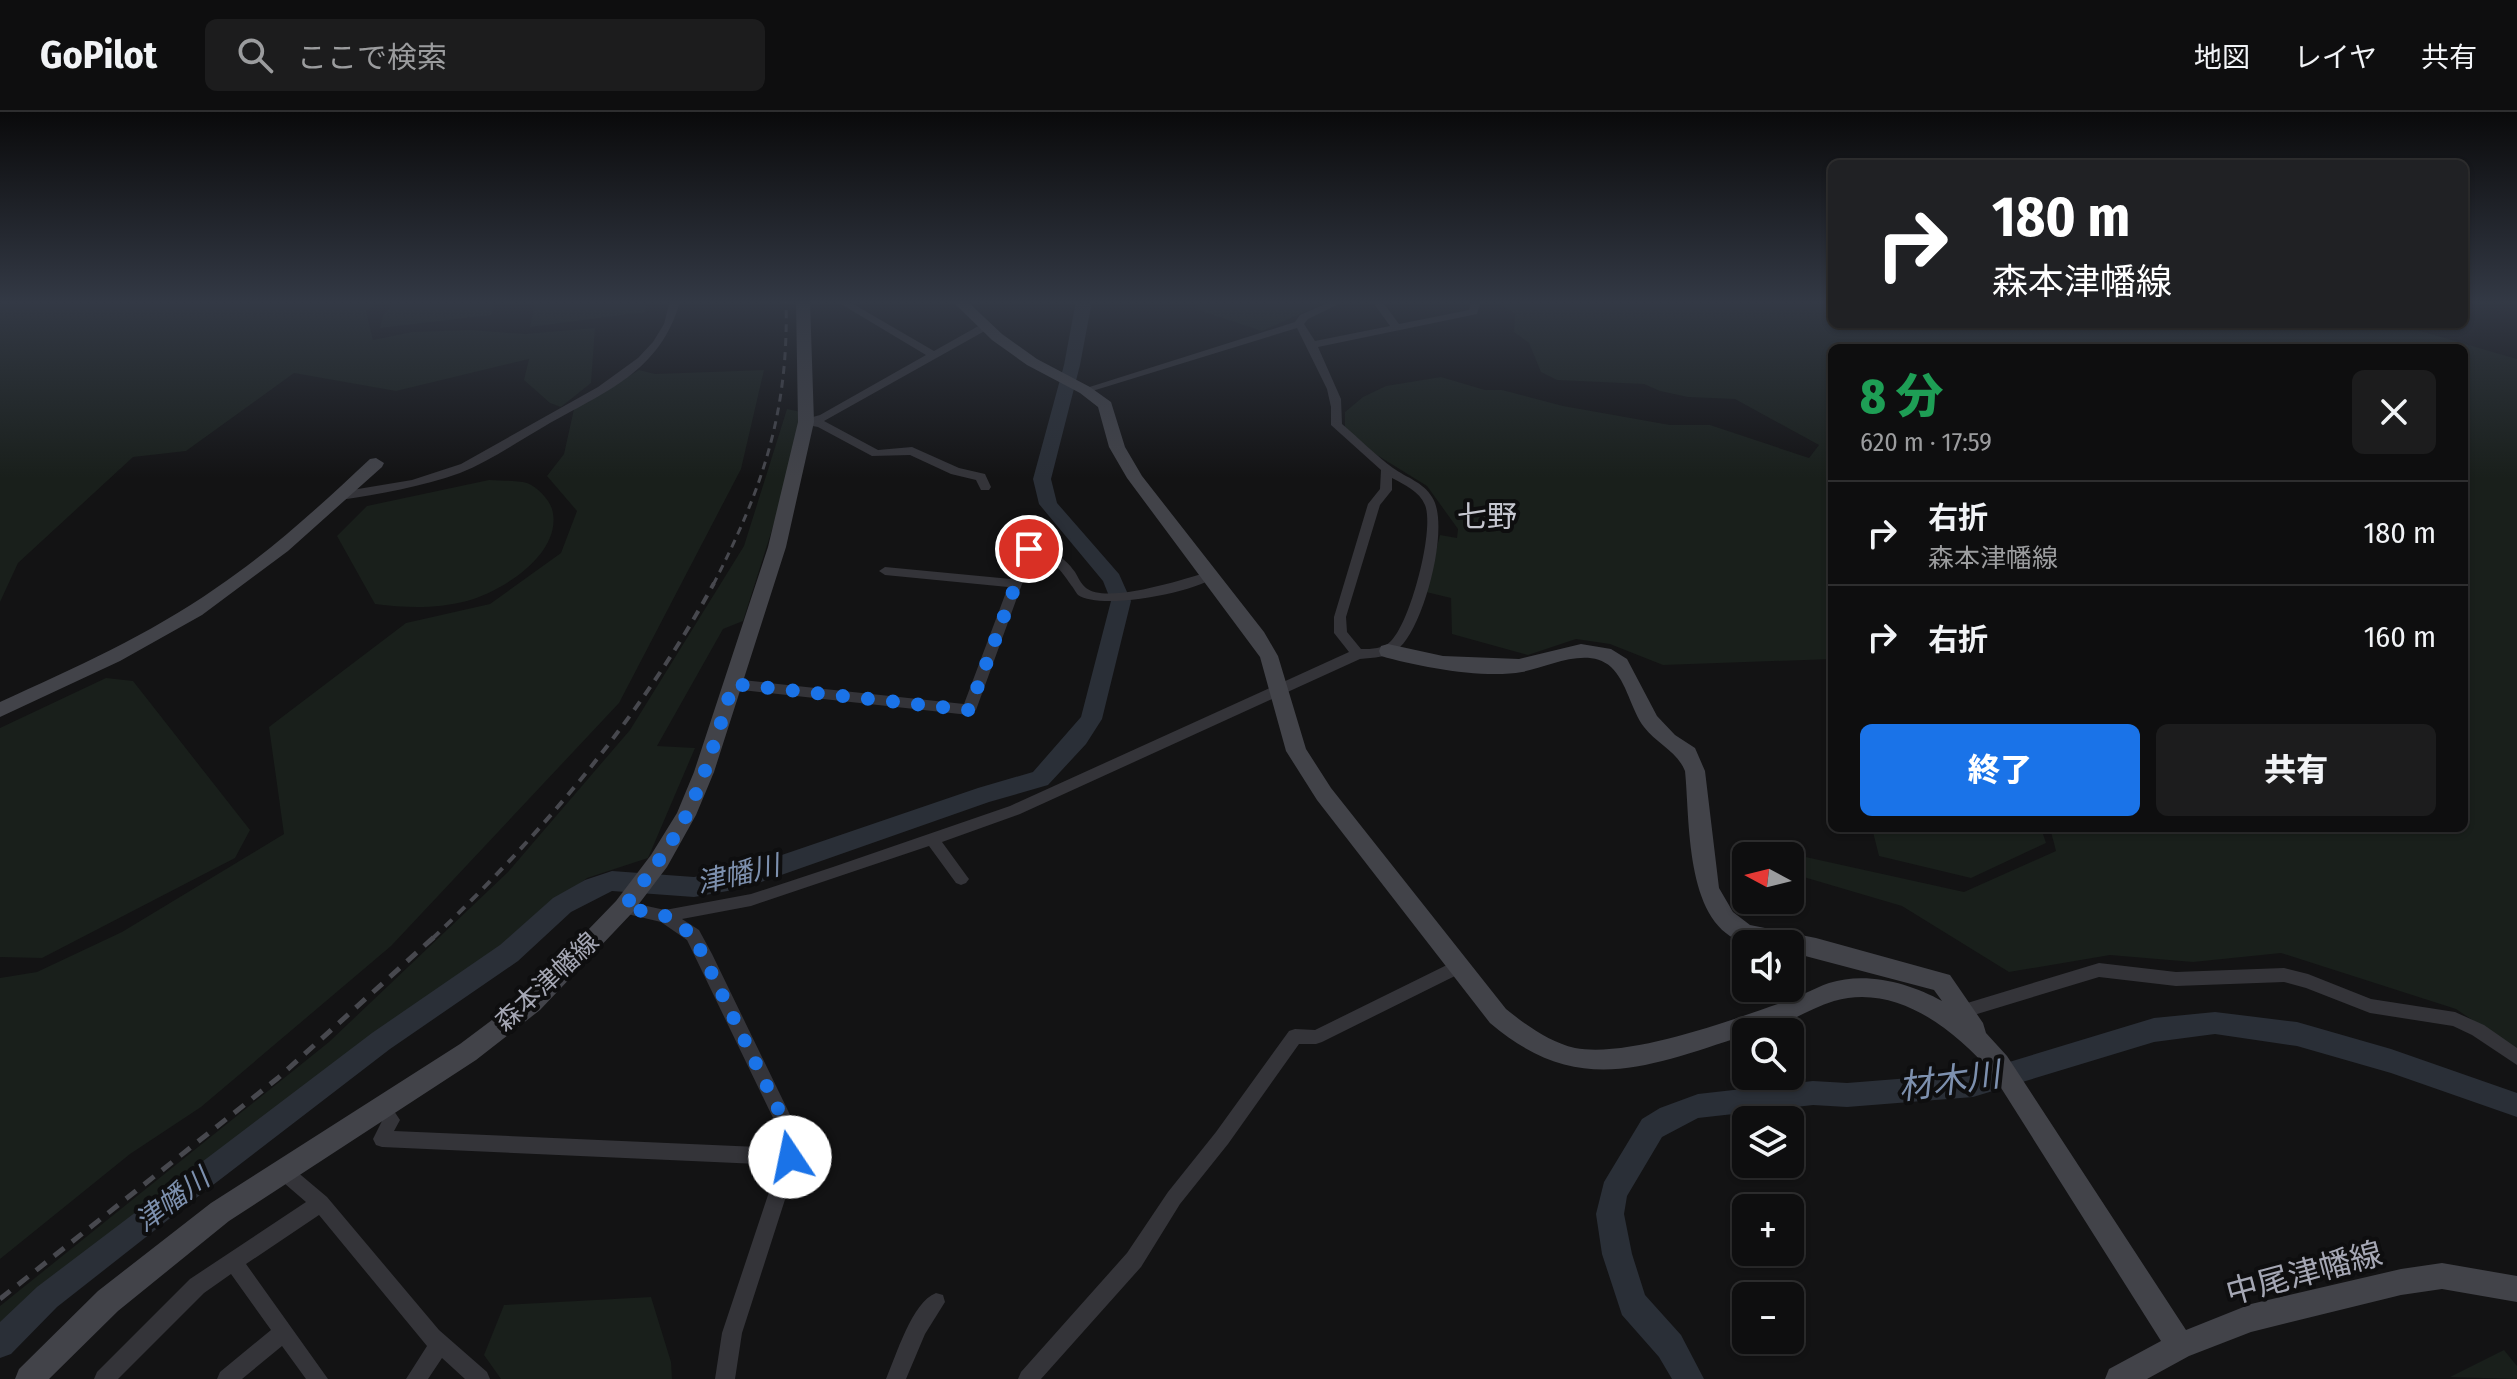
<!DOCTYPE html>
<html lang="ja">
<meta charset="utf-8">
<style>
:root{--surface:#0e0e0f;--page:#1c1c1d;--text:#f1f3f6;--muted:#9b9c9e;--line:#2e2e2f;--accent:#1a73e8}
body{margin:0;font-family:"Fira Sans Condensed","Noto Sans JP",sans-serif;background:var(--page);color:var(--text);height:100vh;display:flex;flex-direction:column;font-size:30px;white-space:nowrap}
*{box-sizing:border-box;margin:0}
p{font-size:26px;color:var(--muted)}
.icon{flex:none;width:44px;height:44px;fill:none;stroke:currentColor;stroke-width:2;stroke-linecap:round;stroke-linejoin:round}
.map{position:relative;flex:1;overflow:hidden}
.drawer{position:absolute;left:1828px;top:232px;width:640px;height:488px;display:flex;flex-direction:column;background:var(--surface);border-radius:12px;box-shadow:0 2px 6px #0004,0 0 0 2px var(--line)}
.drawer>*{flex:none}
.banner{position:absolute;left:1828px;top:48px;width:640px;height:168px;border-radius:12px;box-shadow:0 2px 6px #0004,0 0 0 2px var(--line);background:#202124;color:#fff;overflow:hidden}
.needle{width:52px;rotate:277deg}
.buttons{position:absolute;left:1732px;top:730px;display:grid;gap:16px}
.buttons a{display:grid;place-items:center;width:72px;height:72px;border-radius:12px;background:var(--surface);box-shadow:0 2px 6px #0004,0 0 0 2px var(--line);font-size:40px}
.pin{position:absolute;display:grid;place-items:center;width:68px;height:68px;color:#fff;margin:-34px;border:4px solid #fff;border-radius:50%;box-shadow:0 2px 8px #0007}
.me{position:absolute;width:88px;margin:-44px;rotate:349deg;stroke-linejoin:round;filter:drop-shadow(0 0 6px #0008)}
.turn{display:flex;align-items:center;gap:28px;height:168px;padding:0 32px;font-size:36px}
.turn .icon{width:104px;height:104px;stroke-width:2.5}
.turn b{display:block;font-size:56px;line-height:68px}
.round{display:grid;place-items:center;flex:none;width:84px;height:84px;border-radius:12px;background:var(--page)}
.overview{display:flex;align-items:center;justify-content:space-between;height:136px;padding:0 32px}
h1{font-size:48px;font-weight:800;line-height:60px;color:#1e9e55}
.action{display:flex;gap:16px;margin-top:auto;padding:16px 32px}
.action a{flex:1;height:92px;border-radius:12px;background:var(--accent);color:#fff;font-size:32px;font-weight:800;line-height:92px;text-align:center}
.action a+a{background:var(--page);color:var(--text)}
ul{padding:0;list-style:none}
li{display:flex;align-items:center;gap:24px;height:104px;padding:0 32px;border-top:2px solid var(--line)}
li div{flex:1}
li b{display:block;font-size:30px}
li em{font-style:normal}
header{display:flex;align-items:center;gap:48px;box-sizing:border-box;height:112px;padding:0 40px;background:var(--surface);border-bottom:2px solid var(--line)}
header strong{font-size:38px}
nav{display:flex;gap:44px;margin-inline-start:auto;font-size:28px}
.search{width:560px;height:72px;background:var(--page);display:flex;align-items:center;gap:20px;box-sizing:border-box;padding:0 28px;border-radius:12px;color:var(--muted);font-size:30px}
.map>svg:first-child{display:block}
.green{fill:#191f1b}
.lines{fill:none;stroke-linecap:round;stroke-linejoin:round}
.river{fill:#2a2f37;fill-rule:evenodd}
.street{fill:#343439;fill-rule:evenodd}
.secondary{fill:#424349;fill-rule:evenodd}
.rail-far2{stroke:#47484e;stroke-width:3;stroke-dasharray:8 6;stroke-linecap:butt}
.rail-far1{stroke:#47484e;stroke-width:4;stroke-dasharray:10 8;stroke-linecap:butt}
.rail{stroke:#47484e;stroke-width:5;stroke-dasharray:13 10;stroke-linecap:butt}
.route{stroke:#1a73e8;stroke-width:14;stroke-dasharray:0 25.2}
.labels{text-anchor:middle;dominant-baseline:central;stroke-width:8;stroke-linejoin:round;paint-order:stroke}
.street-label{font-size:26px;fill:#a5a7b4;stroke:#0e0e0f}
.water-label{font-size:28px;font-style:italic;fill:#7d90ae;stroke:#0e0e0f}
.quarter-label{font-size:30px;fill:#c6c7d0;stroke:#0e0e0f}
.near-street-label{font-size:32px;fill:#a5a7b4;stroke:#0e0e0f}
.near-water-label{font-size:34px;font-style:italic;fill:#7d90ae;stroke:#0e0e0f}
</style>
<header>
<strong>GoPilot</strong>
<div class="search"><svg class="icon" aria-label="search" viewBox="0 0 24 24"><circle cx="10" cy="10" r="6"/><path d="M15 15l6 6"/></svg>ここで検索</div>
<nav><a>地図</a><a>レイヤ</a><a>共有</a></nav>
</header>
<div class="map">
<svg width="2517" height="1267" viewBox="0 0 2517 1267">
<rect width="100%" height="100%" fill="#131314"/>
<!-- green -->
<path class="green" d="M 0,189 L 379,189 L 366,199 L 373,228 L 412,220 L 471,218 L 525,222 L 595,216 L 591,271 L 561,295 L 550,291 L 524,268 L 529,247 L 396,279 L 294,261 L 186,339 L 133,345 L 18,451 L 0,490 Z
M 396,189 L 495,189 L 491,203 L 380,216 L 383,203 Z
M 535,189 L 646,189 L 645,200 L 530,215 Z
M 1198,189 L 1329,189 L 1262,219 L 1198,198 Z
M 1496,189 L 1832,189 L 1832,212 L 2396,212 L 2517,247 L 2517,938 L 2456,897 L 2281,841 L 2193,850 L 2110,843 L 2009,860 L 1902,794 L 1790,761 L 1790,745 L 1801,744 L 1964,780 L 2056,739 L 2050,716 L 2464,716 L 2464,236 L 1832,236 L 1832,547 L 1663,553 L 1610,532 L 1576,527 L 1528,543 L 1452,522 L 1451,486 L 1426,480 L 1440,423 L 1457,426 L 1458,417 L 1427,374 L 1372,340 L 1345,316 L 1345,300 L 1363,285 L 1386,274 L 1441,265 L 1485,278 L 1502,278 L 1563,294 L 1670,313 L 1710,313 L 1809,346 L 1819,333 L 1735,287 L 1688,285 L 1660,279 L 1644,272 L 1557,268 L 1541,260 L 1529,231 L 1514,220 L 1515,202 Z
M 639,258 L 655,262 L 764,258 L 741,357 L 619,591 L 391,834 L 201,995 L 130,1042 L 0,1147 L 0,866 L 37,860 L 122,820 L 284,722 L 269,615 L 406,511 L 490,492 L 561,441 L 577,399 L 547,364 L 564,342 L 574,297 Z
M 787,297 L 801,300 L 784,380 L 743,509 L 723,517 L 657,634 L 695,636 L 648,746 L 587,766 L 485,846 L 233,1032 L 0,1214 L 0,1194 L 329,930 L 508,760 L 630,618 L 744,434 Z
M 489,368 C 501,369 516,368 527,371 C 537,375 549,387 552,397 C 564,440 504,479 467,489 C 435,497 407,496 375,492 L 337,424 L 367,394 Z
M 106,566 L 133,569 L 250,718 L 235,746 L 42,846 L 0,845 L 0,616 Z
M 1872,716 L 2041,716 L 2046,731 L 1971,766 L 1879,744 Z
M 651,1185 L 671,1250 L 672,1267 L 501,1267 L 484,1243 L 504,1193 Z
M 2504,1238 L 2517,1254 L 2517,1267 L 2450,1265 Z"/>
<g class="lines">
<!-- river -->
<path class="river" d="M 1076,189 L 1092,189 L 1080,253 L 1051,367 L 1057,391 L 1119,462 L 1131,489 L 1102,607 L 1086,632 L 1048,673 L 989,690 L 744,776 L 694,785 L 612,779 L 571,800 L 518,849 L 390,937 L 183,1096 L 57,1195 L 11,1242 L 0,1246 L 0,1210 L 37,1175 L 372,921 L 500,833 L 553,786 L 585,768 L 612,759 L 694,765 L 744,756 L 978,676 L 1033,660 L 1081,605 L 1111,489 L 1103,469 L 1039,392 L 1033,367 L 1064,253 Z
M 2215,900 L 2297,910 L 2391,937 L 2517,981 L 2517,1005 L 2391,961 L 2297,934 L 2215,922 L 2154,930 L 1973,985 L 1847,995 L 1813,993 L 1698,1006 L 1662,1025 L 1627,1084 L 1624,1102 L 1632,1142 L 1645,1183 L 1681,1223 L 1704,1267 L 1672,1267 L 1659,1245 L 1622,1203 L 1602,1142 L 1596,1102 L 1604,1070 L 1642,1007 L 1660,996 L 1698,982 L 1813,969 L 1847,971 L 1973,961 L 2154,906 Z"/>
<!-- street -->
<path class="street" d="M 670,189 L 680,189 C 661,260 604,280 545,314 C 517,330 490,349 460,361 C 421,375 380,382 340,388 L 334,384 L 340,380 L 412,368 L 461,352 L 598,275 L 638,246 L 653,230 L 664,212 Z
M 836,189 L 848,189 L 934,239 L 982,212 L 990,212 L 990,216 L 824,309 L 878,338 L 912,335 L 959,356 L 985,362 L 991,375 L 989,378 L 981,378 L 976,368 L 951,362 L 910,343 L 872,344 L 818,315 L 802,312 L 802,308 L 820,303 L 926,243 Z
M 1332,189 L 1345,189 L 1308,207 L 1304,212 L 1315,229 L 1390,214 L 1372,189 L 1382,189 L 1399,212 L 1469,198 L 1471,189 L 1481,189 L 1477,202 L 1318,235 L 1341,287 L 1342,312 C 1359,326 1375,343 1393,356 C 1407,366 1423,370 1432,385 C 1451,413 1424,513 1400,535 C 1390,545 1373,546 1360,547 L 1020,702 L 942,730 L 966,763 L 969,767 L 966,771 L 961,773 L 956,771 L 929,734 L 751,794 L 682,807 L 699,818 L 712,842 L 793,1009 L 800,1041 L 742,1221 L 735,1267 L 715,1267 L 722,1221 L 778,1053 L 382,1035 L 376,1033 L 373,1027 L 382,1009 L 373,996 L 376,990 L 382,988 L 388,990 L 400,1008 L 394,1019 L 781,1036 L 775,1010 L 687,828 L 661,810 L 619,800 L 616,795 L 619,790 L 624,789 L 665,798 L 751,782 L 833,755 L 1010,694 L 1349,540 L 1334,521 L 1334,505 L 1368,392 L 1380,377 L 1381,358 L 1331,313 L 1331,295 L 1327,277 L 1297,216 L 1089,280 L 1085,281 L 1080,278 L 1295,210 L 1300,203 ZM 1392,366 C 1405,373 1419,379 1425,393 C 1435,418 1410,511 1391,529 C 1383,537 1372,537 1361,537 L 1347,520 L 1346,505 L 1380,393 L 1392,378 Z
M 1029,433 C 1049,437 1063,443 1075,460 C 1078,465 1081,472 1086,476 C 1107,493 1187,466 1212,459 L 1218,463 C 1199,480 1101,499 1078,483 C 1077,482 1072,474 1071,473 C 1061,458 1052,446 1033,442 L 976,598 L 969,603 L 733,577 L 726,572 L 733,567 L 964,592 L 1008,475 L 885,463 L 879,459 L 885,455 L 1011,467 L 1023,437 Z
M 1459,847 L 1465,849 L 1467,854 L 1465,859 L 1322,930 L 1316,932 L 1299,932 L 1228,1032 L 1180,1092 L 1141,1155 L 1041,1267 L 1018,1267 L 1021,1260 L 1127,1141 L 1168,1080 L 1216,1020 L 1289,919 L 1295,917 L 1315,918 Z
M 2099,851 L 2176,860 L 2284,856 L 2308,862 L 2371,887 L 2455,900 L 2484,913 L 2517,936 L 2517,953 L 2472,923 L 2453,914 L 2370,901 L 2306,876 L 2284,870 L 2176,874 L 2099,865 L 1964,906 L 1958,904 L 1956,899 L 1958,894 L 1964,892 Z
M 283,1051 L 289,1053 L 327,1085 L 439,1218 L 487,1260 L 490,1267 L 465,1267 L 442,1246 L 428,1267 L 406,1267 L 427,1234 L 319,1103 L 246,1152 L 328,1267 L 306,1267 L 282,1234 L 242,1267 L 217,1267 L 220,1260 L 271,1218 L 231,1162 L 204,1181 L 118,1267 L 94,1267 L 97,1260 L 190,1167 L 306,1090 L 277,1065 L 274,1059 L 277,1053 Z
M 936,1181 L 943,1183 L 945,1190 L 925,1222 L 906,1267 L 886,1267 C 896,1244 912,1190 936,1181 Z"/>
<!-- secondary -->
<path class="secondary" d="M 796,189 L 810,189 L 814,310 L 786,435 L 714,660 L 696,703 L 667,755 L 632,801 L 540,898 L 476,948 L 229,1109 L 118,1199 L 49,1267 L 15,1267 L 19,1257 L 98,1179 L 211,1091 L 460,932 L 524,884 L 616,789 L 651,743 L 677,701 L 694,660 L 768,435 L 798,310 Z
M 952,189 L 967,189 L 1002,222 L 1037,247 L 1090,275 L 1111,290 L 1125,335 L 1142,364 L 1264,520 L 1278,544 L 1306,637 L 1331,676 L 1506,897 C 1526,913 1549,930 1575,936 C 1630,946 1731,908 1784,890 C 1800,885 1814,876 1829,871 C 1866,859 1910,871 1942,889 L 1934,878 L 1790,840 L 1790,832 C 1774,832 1755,835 1740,829 C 1685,808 1690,708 1685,659 C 1677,639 1657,632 1644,615 C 1631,598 1627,570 1611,555 C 1587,534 1549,555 1522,560 C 1484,567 1419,555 1381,544 L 1379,539 L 1381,534 L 1388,532 L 1443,544 L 1519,547 L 1581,532 L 1611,537 L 1627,547 L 1657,604 L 1675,623 L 1695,636 L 1705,659 L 1719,776 L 1733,800 L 1750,813 L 1816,826 L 1950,863 L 1983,911 L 1986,921 L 2007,944 L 2186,1218 L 2251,1192 L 2401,1157 L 2442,1151 L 2517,1164 L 2517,1190 L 2442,1177 L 2401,1183 L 2251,1220 L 2189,1244 L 2147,1267 L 2105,1267 L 2109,1257 L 2161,1229 L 1991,960 C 1953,916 1895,871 1834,889 C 1804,898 1778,920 1746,920 L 1746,923 C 1647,955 1578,986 1490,911 L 1317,688 L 1286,639 L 1260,545 L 1127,366 L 1109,335 L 1098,295 L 1080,281 L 1027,253 L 992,228 Z
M 376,346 L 384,351 L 382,355 L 288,439 L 202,503 L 120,549 L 0,605 L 0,590 C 74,556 149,523 216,476 C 271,439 321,393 370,347 Z"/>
<!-- rail-far2 -->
<path class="rail-far2" d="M 713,473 C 763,376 789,299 786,189"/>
<!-- rail-far1 -->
<path class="rail-far1" d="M 432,827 C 541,723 642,604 714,471"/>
<!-- rail -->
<path class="rail" d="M 0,1187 L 278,966 L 434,825"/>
</g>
<!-- sky -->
<linearGradient id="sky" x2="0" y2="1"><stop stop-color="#0a0a0b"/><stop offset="0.52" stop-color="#333945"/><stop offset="1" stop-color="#333945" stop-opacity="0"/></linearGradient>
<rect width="2517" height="366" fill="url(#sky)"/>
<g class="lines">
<!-- route -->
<path class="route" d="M 790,1045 L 784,1009 L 693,823 L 665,804 L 624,795 C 647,765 670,736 687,702 C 707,660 719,616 733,572 L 969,598 L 1029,437"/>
</g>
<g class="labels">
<!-- street labels -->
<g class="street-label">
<text transform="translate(547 870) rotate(-43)">森本津幡線</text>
</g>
<!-- water labels -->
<g class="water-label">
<text transform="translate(738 762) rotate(-13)">津幡川</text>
<text transform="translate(172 1088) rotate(-37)">津幡川</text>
</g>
<!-- quarter labels -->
<g class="quarter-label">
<text x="1487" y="405">七野</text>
</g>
<!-- near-street labels -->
<g class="near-street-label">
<text transform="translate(2304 1161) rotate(-15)">中尾津幡線</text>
</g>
<!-- near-water labels -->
<g class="near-water-label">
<text transform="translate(1949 969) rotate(-8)">材木川</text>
</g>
</g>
</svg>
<div class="buttons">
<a><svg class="needle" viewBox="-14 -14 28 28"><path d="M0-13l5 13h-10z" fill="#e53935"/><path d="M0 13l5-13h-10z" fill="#9b9c9e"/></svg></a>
<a><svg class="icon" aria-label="sound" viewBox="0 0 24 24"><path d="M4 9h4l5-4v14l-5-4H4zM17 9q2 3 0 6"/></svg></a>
<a><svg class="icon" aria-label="search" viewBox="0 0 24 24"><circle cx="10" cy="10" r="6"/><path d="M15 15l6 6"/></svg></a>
<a><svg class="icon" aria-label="layers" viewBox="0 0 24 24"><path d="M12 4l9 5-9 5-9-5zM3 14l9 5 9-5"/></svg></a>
<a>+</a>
<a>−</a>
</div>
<div class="pin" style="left:1029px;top:437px;background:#d93025"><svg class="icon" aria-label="arrive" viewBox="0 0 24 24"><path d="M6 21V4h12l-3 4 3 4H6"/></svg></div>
<svg class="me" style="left:790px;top:1045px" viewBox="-20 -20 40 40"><circle r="19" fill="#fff"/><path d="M0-13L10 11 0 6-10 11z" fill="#1a73e8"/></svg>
<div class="banner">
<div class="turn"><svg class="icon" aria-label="right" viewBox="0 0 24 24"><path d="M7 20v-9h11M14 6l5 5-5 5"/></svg><div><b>180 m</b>森本津幡線</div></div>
</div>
<section class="drawer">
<div class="overview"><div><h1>8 分</h1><p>620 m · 17:59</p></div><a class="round"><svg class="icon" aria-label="close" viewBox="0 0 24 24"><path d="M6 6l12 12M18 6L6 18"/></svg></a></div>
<ul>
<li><svg class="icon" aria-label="right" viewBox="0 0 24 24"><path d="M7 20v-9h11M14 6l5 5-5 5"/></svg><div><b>右折</b><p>森本津幡線</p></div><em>180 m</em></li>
<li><svg class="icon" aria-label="right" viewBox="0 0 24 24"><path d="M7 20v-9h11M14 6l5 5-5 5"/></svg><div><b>右折</b></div><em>160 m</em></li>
</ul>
<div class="action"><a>終了</a><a>共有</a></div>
</section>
</div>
